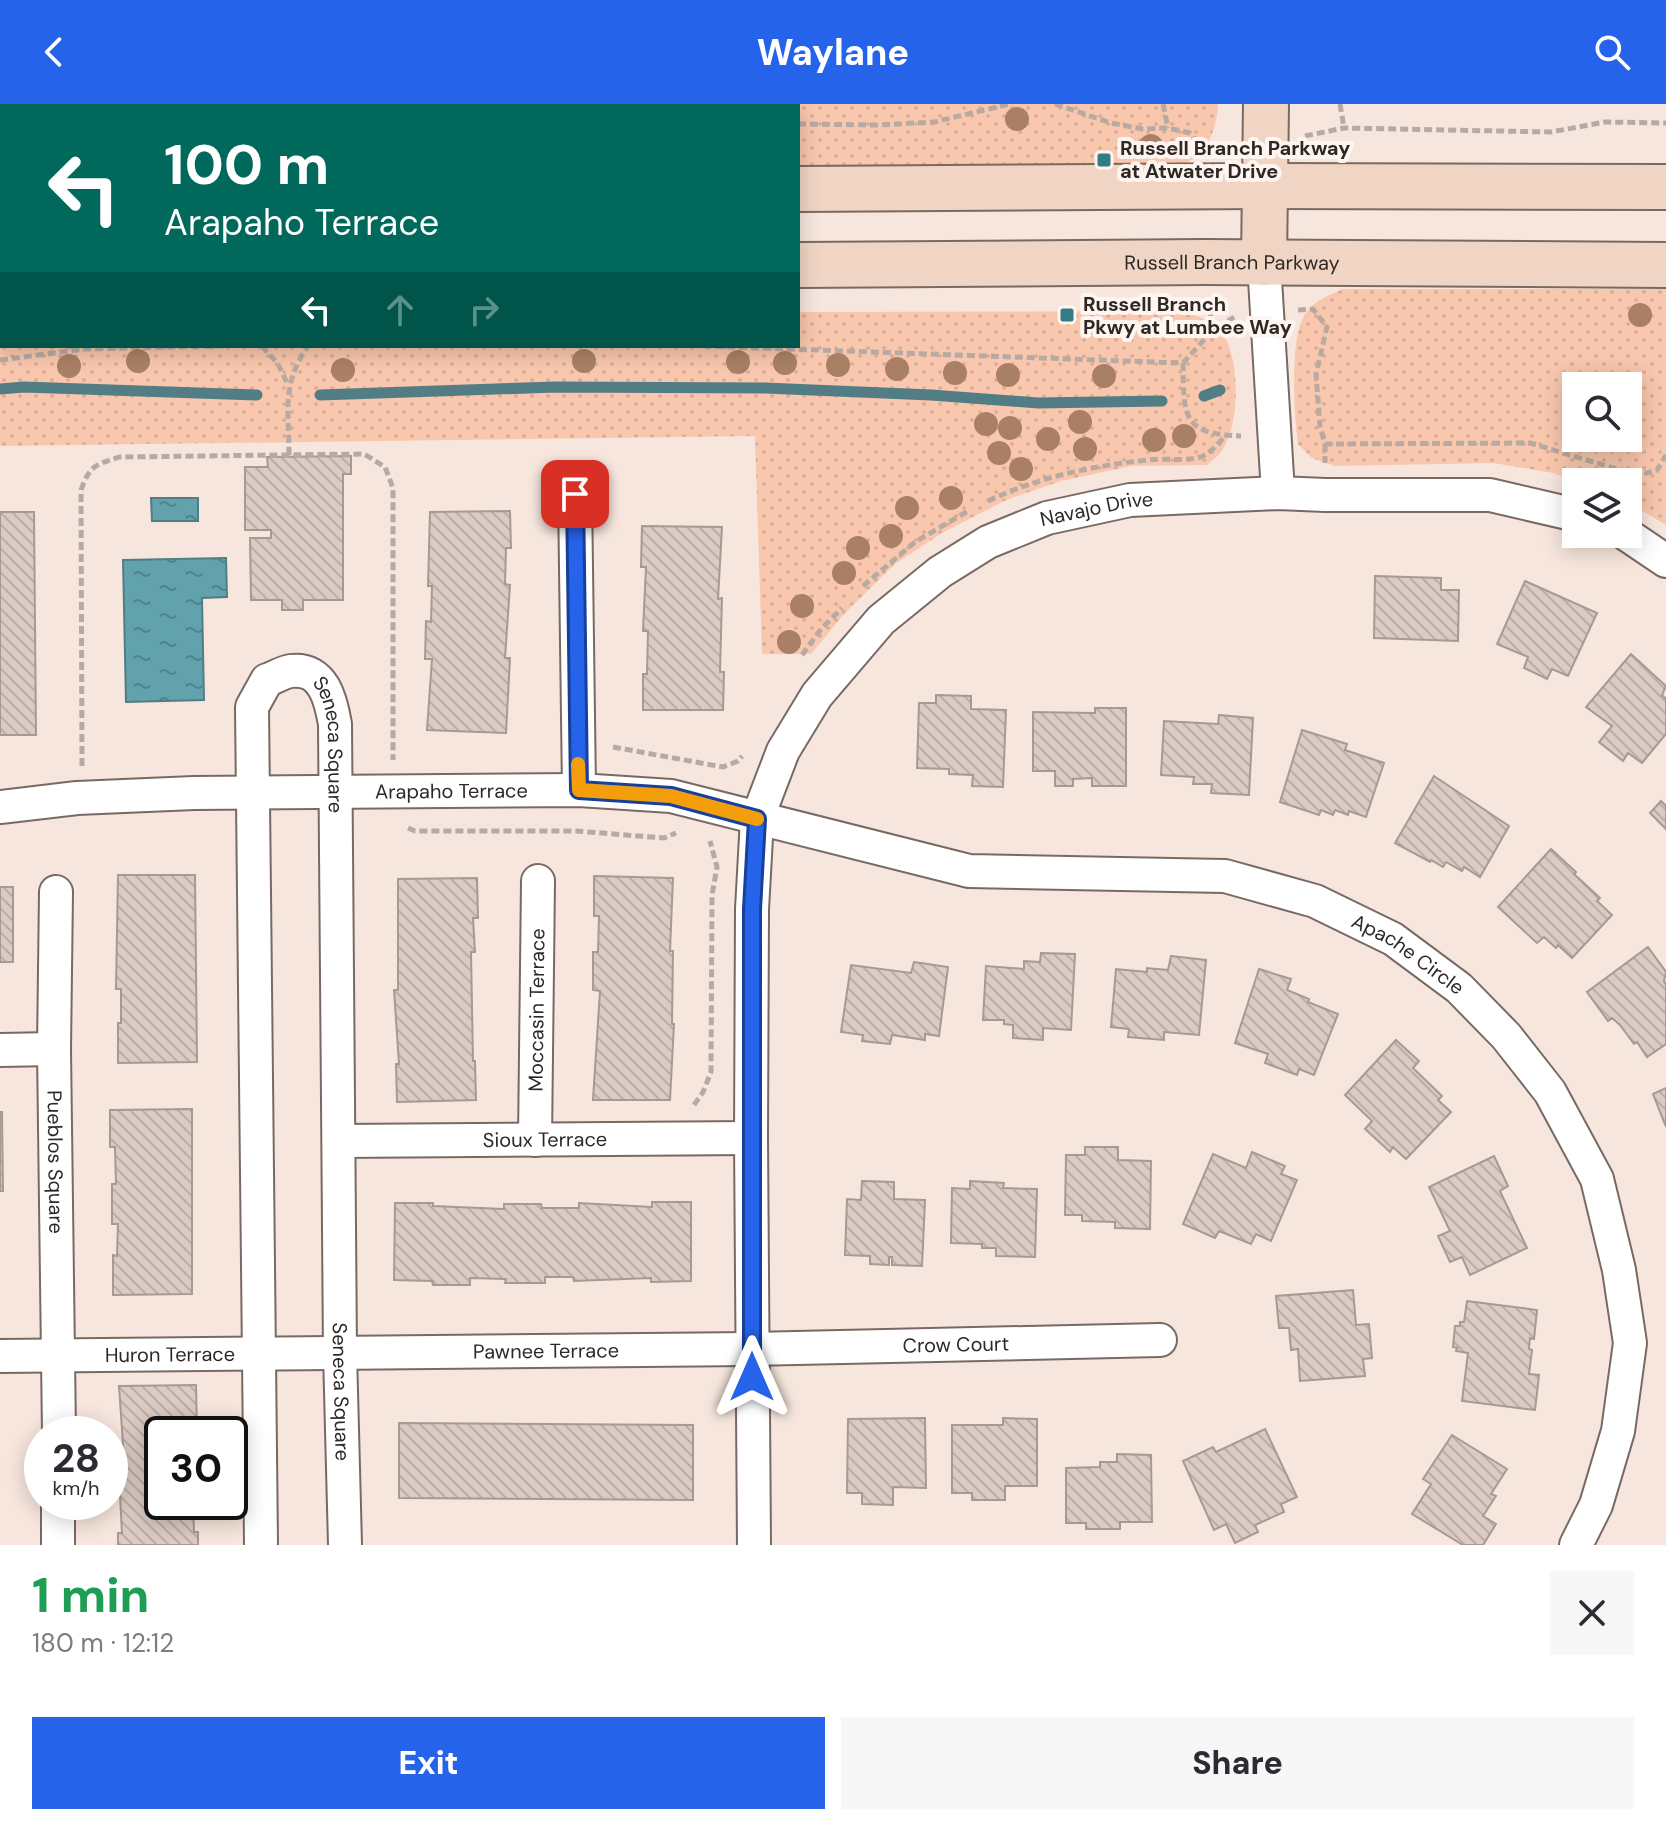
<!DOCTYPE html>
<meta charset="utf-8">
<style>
:root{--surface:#fff;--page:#f7f7f7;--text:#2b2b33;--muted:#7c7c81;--accent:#2563eb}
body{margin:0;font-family:"DM Sans",sans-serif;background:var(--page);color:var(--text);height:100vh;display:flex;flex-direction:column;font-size:30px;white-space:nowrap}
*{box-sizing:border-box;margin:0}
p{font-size:26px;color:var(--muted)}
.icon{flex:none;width:44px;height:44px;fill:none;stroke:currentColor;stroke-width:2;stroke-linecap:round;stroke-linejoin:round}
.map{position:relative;height:1441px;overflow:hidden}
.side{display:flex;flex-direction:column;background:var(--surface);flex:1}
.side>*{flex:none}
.banner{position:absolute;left:0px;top:0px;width:800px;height:244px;box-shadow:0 4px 20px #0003;background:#00695c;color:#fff;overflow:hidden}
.fabs{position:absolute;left:1562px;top:268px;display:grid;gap:16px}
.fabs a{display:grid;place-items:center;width:80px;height:80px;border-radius:0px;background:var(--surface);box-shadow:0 4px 20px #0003;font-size:40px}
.speed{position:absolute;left:24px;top:1312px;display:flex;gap:16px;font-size:40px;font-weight:700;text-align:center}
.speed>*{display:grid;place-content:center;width:104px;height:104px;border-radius:50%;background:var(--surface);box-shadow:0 4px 20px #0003;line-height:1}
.speed small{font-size:20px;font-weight:400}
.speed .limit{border:4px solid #111;border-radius:12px;background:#fff;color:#111}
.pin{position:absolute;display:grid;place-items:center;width:68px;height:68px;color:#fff;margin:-34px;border-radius:16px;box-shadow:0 4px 12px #0006}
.me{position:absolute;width:88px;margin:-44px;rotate:0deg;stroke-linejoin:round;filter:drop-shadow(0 0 6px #0008)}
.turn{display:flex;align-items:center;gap:28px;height:168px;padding:0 32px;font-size:36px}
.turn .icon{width:104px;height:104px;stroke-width:2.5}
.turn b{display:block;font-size:56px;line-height:68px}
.lanes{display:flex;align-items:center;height:76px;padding:0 32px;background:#0003;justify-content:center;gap:40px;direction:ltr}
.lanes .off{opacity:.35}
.round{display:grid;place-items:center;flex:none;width:84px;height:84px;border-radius:0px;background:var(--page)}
.headline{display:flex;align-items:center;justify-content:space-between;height:136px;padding:0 32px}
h1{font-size:48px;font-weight:800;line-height:60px;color:#1e9e55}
.cta{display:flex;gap:16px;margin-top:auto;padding:16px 32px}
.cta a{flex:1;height:92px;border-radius:0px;background:var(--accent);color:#fff;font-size:32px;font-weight:800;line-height:92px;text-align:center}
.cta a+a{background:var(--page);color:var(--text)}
header{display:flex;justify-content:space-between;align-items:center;height:104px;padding:0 32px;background:var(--accent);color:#fff;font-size:36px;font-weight:800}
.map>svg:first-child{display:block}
.grass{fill:url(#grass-dots);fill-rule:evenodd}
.water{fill:url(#water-ripples);stroke:#527d84;stroke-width:2}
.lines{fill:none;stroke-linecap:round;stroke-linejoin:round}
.stream{stroke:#527d84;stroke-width:11}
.building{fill:url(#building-back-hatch);stroke:#a89991;stroke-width:2}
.street-casing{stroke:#786a63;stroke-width:36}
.secondary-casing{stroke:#786a63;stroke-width:48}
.path{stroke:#b8aaa3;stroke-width:5;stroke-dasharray:8 4;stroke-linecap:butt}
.street{stroke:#fff;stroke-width:32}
.secondary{stroke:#f1d5c4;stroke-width:44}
.tree{fill:#a98065}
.route-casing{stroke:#184099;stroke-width:20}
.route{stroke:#2563eb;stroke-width:14}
.slow{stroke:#f59e0b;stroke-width:14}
.poi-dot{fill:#347b86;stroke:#fff5f0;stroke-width:3}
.labels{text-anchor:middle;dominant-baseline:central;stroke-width:8;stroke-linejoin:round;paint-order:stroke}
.poi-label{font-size:20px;font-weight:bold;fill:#2e2825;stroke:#fff5f0;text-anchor:start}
.street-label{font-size:20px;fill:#2e2825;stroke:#fff5f0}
</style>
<header><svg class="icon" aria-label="back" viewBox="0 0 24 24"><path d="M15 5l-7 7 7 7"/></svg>Waylane<svg class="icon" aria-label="search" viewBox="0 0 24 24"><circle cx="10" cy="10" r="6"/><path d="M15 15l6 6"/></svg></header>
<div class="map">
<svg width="1666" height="1441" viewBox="0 0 1666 1441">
<defs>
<pattern id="grass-dots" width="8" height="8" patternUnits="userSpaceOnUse" patternTransform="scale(2)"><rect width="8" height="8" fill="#f9c7ad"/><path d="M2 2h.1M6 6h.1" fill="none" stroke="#d6ab95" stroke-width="1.8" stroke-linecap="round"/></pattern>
<pattern id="water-ripples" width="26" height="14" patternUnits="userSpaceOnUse" patternTransform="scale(2)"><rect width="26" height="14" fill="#61a2ad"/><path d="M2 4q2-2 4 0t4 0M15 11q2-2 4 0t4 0" fill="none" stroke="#50848d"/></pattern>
<pattern id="building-back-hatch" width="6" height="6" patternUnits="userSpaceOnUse" patternTransform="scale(2)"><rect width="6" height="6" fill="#dbcbc3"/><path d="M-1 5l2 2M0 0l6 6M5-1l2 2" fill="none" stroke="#bcaea7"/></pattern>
</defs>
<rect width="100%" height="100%" fill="#f7e6dd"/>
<!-- grass -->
<path class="grass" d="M 0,0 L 1218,0 C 1217,21 1210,45 1190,57 C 1183,61 1172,62 1165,64 L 798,66 L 798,2 L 2,2 L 0,49 Z
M 1343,185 L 1666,185 L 1666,421 L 1628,398 L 1628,378 L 1576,378 L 1553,369 L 1494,359 L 1335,362 L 1312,354 L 1298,340 C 1294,310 1290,240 1303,214 C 1311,198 1327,192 1343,185 ZM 1576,282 L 1628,282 L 1628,334 L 1576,334 Z
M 0,192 L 2,242 L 798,242 L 798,208 L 1179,207 C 1195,211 1212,215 1222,229 C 1241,254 1240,324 1221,348 C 1217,353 1211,357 1207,361 L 1131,362 L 1061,377 L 1006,396 L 942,429 L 895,460 L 845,509 L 811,550 L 762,550 L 755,332 L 0,342 Z"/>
<!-- water -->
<path class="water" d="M 151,394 L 198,394 L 198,417 L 152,417 Z
M 226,454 L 227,493 L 202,494 L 204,596 L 126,598 L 123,456 Z"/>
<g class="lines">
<!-- stream -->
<path class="stream" d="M 0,285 L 24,283 L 257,291
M 320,291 L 556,283 L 765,284 L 931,291 L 1038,299 L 1162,297
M 1204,292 L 1220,286"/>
</g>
<!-- building -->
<path class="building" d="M 351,352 L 351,370 L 343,370 L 343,496 L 303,496 L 303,506 L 282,506 L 282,496 L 251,496 L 250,434 L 271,434 L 271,426 L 245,426 L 245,363 L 268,363 L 267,353 Z
M 510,407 L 511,444 L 506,444 L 505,480 L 510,481 L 505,554 L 510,554 L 506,629 L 427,626 L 432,555 L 425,555 L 426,517 L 431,518 L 432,482 L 428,482 L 430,408 Z
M 0,408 L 34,408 L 36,631 L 0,631 Z
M 642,422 L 722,423 L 718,495 L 722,494 L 720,568 L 724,568 L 723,606 L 643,606 L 643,570 L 647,570 L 648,527 L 643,527 L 646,463 L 641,463 Z
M 1375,472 L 1441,474 L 1441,486 L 1459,486 L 1458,537 L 1374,534 Z
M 1525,477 L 1597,509 L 1568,572 L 1552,565 L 1547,575 L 1524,564 L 1528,553 L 1497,540 Z
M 1631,550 L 1666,582 L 1662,591 L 1666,595 L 1666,630 L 1642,659 L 1628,649 L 1623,657 L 1599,638 L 1612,622 L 1586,603 Z
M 936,591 L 971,592 L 971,605 L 1006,606 L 1003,683 L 972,682 L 973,671 L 949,670 L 949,665 L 917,664 L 919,599 L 936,599 Z
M 1095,604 L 1126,604 L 1126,682 L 1092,682 L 1092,674 L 1073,675 L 1073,682 L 1055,682 L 1055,667 L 1033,667 L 1033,608 L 1095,609 Z
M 1219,611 L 1253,614 L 1249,691 L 1211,689 L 1212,680 L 1193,680 L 1194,673 L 1161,671 L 1164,617 L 1218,620 Z
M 1302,626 L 1347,640 L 1345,646 L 1384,659 L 1366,713 L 1349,707 L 1348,711 L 1335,706 L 1333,711 L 1321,706 L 1319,711 L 1280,698 Z
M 1434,672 L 1509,722 L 1480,773 L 1464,763 L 1462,767 L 1446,758 L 1443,763 L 1431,756 L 1430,758 L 1395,739 Z
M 1661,697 L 1666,702 L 1666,725 L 1650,709 Z
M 1551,745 L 1576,768 L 1574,770 L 1600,794 L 1597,797 L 1612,811 L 1572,854 L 1558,841 L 1556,844 L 1544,833 L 1537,839 L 1498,803 Z
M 118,771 L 195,771 L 197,958 L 118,959 L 118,919 L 121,919 L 121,885 L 116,885 Z
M 594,772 L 673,774 L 670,847 L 673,847 L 672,920 L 674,920 L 670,996 L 593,996 L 600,887 L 593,886 L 593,848 L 598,848 L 599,812 L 594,812 Z
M 477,774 L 478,814 L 473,814 L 475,848 L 471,848 L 473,957 L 475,957 L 476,996 L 397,998 L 396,960 L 399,960 L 394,886 L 398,886 L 398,775 Z
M 0,783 L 13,783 L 13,858 L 0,858 Z
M 1648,843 L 1666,868 L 1664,877 L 1666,881 L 1666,940 L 1647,953 L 1637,938 L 1634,940 L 1620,921 L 1612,914 L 1608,917 L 1587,888 Z
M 1041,849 L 1075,850 L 1071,926 L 1043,924 L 1043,936 L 1013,934 L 1013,921 L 1004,920 L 1004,916 L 983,916 L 986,862 L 1024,865 L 1024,857 L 1040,858 Z
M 1171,852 L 1206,856 L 1199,931 L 1164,928 L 1164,936 L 1128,933 L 1129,925 L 1111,923 L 1116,865 L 1147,868 L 1147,864 L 1168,866 Z
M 914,858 L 948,863 L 939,932 L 925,930 L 925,936 L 892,931 L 890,940 L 862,937 L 863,931 L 841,928 L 851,861 L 911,869 Z
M 1259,865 L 1291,875 L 1287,886 L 1309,895 L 1308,898 L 1338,910 L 1314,971 L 1299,965 L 1297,971 L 1265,959 L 1268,950 L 1235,939 Z
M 1396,936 L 1419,957 L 1413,964 L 1442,992 L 1438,996 L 1451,1008 L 1406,1055 L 1393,1043 L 1390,1048 L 1365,1025 L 1372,1017 L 1345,991 Z
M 1666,984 L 1666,1023 L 1653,990 Z
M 192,1005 L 192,1190 L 113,1191 L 113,1151 L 117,1152 L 118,1120 L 112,1120 L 112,1080 L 116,1080 L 115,1043 L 110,1043 L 110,1006 Z
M 0,1008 L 2,1008 L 3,1087 L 0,1087 Z
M 1085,1043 L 1118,1043 L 1118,1056 L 1151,1057 L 1150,1125 L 1115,1124 L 1115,1118 L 1082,1117 L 1082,1111 L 1065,1111 L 1066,1051 L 1085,1051 Z
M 1252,1048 L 1285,1062 L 1281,1070 L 1297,1076 L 1271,1137 L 1256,1130 L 1251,1140 L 1219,1127 L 1215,1134 L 1183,1120 L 1213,1050 L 1246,1064 Z
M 1494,1052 L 1508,1082 L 1500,1087 L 1527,1144 L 1470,1171 L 1462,1153 L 1450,1158 L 1438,1132 L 1450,1127 L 1429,1083 Z
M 862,1077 L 894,1078 L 894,1095 L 925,1096 L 922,1162 L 892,1161 L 892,1153 L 889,1153 L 889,1161 L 870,1160 L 870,1152 L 845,1151 L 847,1095 L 861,1096 Z
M 970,1077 L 1004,1079 L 1003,1084 L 1037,1085 L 1035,1153 L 996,1152 L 996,1144 L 982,1144 L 982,1140 L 951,1139 L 952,1084 L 970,1085 Z
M 652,1098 L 691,1098 L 691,1177 L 651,1178 L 651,1174 L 574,1177 L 573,1173 L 545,1173 L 545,1179 L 505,1179 L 506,1175 L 470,1174 L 470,1181 L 433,1181 L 432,1177 L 394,1176 L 395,1099 L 433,1099 L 433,1102 L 504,1105 L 504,1100 L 541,1100 L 542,1104 L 579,1104 L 579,1099 L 652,1103 Z
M 1353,1186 L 1356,1221 L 1369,1220 L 1372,1254 L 1363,1255 L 1365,1272 L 1300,1277 L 1298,1245 L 1291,1246 L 1289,1224 L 1279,1224 L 1276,1192 Z
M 1467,1197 L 1537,1206 L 1534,1235 L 1530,1234 L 1529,1245 L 1532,1246 L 1529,1270 L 1539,1271 L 1535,1306 L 1462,1297 L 1468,1249 L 1456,1247 L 1457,1244 L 1453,1243 L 1455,1222 L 1460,1222 L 1460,1218 L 1464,1218 Z
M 196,1281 L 197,1330 L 162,1330 L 162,1398 L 193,1398 L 194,1428 L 198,1428 L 198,1441 L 118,1441 L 118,1429 L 122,1429 L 118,1355 L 124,1355 L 119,1282 Z
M 925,1314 L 926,1384 L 893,1383 L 893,1401 L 862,1400 L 862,1389 L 847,1389 L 848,1315 Z
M 1003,1314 L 1037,1315 L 1037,1382 L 1005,1382 L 1005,1396 L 972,1396 L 972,1389 L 952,1389 L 952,1321 L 1003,1321 Z
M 399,1319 L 693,1321 L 693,1396 L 399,1394 Z
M 1265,1325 L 1297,1393 L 1281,1400 L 1284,1408 L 1255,1421 L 1258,1428 L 1235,1439 L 1226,1420 L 1214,1426 L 1183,1357 L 1213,1343 L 1216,1348 Z
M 1452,1331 L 1507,1365 L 1491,1390 L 1496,1392 L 1483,1412 L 1496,1420 L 1483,1441 L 1463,1441 L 1412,1410 L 1431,1380 L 1423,1375 Z
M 1117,1350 L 1151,1351 L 1152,1418 L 1120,1418 L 1120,1425 L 1086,1425 L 1086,1419 L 1066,1419 L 1066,1364 L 1100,1363 L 1100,1358 L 1117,1358 Z"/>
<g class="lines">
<!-- street casing -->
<g class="street-casing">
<g id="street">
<path d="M 1264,159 L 1278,389"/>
<path d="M 575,390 L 579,686"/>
<path d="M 1626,430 L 1666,457"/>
<path id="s1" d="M 0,703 L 77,694 L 194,689 L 579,686 L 671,692 L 969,767 L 1225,772 L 1315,797 L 1393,835 L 1459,884 L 1506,932 L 1550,988 L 1597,1075 L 1619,1166 L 1630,1239 L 1618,1327 L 1596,1401 L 1576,1441"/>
<path id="s2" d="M 56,788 L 54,945 L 59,1330"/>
<path d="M 0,946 L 54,945"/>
<path id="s3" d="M 535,1036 L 538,777"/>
<path id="s4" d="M 339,1037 L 751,1034"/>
<path id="s5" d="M 0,1252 L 751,1245 L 1160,1236"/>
<path d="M 58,1441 L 58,1398"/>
<path id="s6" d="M 261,1441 L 252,603 L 267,576 C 274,574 283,568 291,567 C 324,563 331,597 335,620 L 340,1249 L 345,1441"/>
<path id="s7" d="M 754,1441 L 751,1034 L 752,805 L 757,715 L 783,647 L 817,591 L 881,516 L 940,468 L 988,438 L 1047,414 L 1130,396 L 1278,389 L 1325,391 L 1490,391 L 1576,411"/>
</g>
</g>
<!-- secondary casing -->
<g class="secondary-casing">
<g id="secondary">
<path d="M 798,85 L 1265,82 L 1666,83"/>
<path d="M 0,90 L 2,90"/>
<path d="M 1264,159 L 1266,0"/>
<path id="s8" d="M 798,161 L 1205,158 L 1666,161"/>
<path d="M 0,166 L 2,166"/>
</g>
</g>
<!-- path -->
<path class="path" d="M 3,0 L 5,2
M 1055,0 L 1111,19 L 1143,25 L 1168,24 L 1190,29 L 1199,41
M 1163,0 L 1168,24
M 1340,0 L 1344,24
M 798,20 L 879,21 L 934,18 L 1010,0
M 1305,32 L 1344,24 L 1551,28 L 1605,18 L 1666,19
M 1209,198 L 1212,227 L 1234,213
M 1298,206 L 1313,205 L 1327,223 L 1316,270 L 1320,322 L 1325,340 L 1530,339 L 1620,366 L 1647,369 L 1657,366 L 1666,351
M 262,242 L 278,260 L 288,281
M 703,242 L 1183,259 L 1212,227
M 0,256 L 85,245 L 226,242
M 1183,259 C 1184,312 1181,330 1241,332
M 1325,340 L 1325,359
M 289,351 C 289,306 281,281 308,242
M 988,397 C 1039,373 1091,362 1148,356 C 1164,354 1181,357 1197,354 C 1209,351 1217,341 1225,332
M 863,482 L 915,438 L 968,407
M 802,551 L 821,525 L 842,504
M 613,643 L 723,663 L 738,657 L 742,652
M 82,662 L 81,386 C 90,361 95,361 119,353 L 364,350 L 385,363 L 393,384 L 393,656
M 408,724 L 415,727 L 576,727 L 664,734 L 676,729
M 694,1001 L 703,988 L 711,968 L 712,791 L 717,763 L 710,737"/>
<!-- street -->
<use href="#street" class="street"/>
<!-- secondary -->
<use href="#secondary" class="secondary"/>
</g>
<!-- trees -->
<g class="tree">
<circle cx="1017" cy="15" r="12"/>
<circle cx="1151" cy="42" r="12"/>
<circle cx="1640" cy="211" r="12"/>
<circle cx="138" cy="257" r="12"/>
<circle cx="584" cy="257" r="12"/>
<circle cx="738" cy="258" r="12"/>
<circle cx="785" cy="259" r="12"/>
<circle cx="838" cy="261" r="12"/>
<circle cx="69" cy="262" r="12"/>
<circle cx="897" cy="265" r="12"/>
<circle cx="343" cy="266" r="12"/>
<circle cx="955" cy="269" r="12"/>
<circle cx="1008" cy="271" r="12"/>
<circle cx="1104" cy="272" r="12"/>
<circle cx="1080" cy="318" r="12"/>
<circle cx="986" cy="320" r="12"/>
<circle cx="1010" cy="324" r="12"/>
<circle cx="1184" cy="332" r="12"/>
<circle cx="1048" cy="335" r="12"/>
<circle cx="1154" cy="336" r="12"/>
<circle cx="1085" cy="345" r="12"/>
<circle cx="999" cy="349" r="12"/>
<circle cx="1021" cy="365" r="12"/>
<circle cx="951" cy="394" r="12"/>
<circle cx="907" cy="404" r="12"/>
<circle cx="891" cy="432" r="12"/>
<circle cx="858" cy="444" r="12"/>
<circle cx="844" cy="469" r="12"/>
<circle cx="802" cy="502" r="12"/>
<circle cx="789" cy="538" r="12"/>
</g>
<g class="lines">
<!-- route casing -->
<g class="route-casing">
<path id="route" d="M 575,390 L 579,686 L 671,692 L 757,715 L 752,805 L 752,1273"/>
</g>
<!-- route -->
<use href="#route" class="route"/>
<!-- slow -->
<path class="slow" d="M 578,660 L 579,686 L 671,692 L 757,715"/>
</g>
<!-- markers -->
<g class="poi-dot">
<rect x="1096" y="48" width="16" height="16" rx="4"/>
<rect x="1059" y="203" width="16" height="16" rx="4"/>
</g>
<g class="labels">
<!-- poi labels -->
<g class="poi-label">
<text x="1120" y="44">Russell Branch Parkway<tspan x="1120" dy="23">at Atwater Drive</tspan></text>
<text x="1083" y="200">Russell Branch<tspan x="1083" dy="23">Pkwy at Lumbee Way</tspan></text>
</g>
<!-- street labels -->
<g class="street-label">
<text stroke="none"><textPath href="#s8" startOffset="434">Russell Branch Parkway</textPath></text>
<text stroke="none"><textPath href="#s7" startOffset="1210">Navajo Drive</textPath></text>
<text stroke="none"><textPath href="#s6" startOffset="992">Seneca Square</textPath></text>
<text stroke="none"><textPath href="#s1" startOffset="452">Arapaho Terrace</textPath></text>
<text stroke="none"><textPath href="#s1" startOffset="1436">Apache Circle</textPath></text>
<text stroke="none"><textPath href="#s3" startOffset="130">Moccasin Terrace</textPath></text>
<text stroke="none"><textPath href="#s4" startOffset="206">Sioux Terrace</textPath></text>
<text stroke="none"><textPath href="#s2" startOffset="270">Pueblos Square</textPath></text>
<text stroke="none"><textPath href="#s5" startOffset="956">Crow Court</textPath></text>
<text stroke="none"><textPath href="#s5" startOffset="546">Pawnee Terrace</textPath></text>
<text stroke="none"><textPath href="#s5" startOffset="170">Huron Terrace</textPath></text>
<text stroke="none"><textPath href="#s6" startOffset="1640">Seneca Square</textPath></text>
</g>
</g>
</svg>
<div class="fabs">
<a><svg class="icon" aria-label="search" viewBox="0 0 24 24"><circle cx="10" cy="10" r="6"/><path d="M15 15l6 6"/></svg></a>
<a><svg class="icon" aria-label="layers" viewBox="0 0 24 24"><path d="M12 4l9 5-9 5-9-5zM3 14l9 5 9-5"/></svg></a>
</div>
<div class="speed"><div>28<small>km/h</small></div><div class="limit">30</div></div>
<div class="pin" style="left:575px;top:390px;background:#d93025"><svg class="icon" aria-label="arrive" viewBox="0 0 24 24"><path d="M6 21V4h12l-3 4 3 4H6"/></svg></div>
<svg class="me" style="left:752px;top:1273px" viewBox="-20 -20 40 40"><path d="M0-17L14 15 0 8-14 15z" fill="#2563eb" stroke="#fff" stroke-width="4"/></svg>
<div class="banner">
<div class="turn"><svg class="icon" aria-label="left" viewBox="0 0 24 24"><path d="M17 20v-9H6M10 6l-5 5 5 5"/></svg><div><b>100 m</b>Arapaho Terrace</div></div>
<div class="lanes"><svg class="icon" aria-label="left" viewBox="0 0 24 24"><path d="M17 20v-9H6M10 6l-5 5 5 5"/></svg><svg class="icon off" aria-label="ahead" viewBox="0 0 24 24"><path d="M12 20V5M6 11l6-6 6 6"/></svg><svg class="icon off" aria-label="right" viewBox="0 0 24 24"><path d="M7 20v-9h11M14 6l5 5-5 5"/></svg></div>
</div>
</div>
<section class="side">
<div class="headline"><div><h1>1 min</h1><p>180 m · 12:12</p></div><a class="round"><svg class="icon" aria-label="close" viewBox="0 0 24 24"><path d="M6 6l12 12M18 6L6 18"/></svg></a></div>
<div class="cta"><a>Exit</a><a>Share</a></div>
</section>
